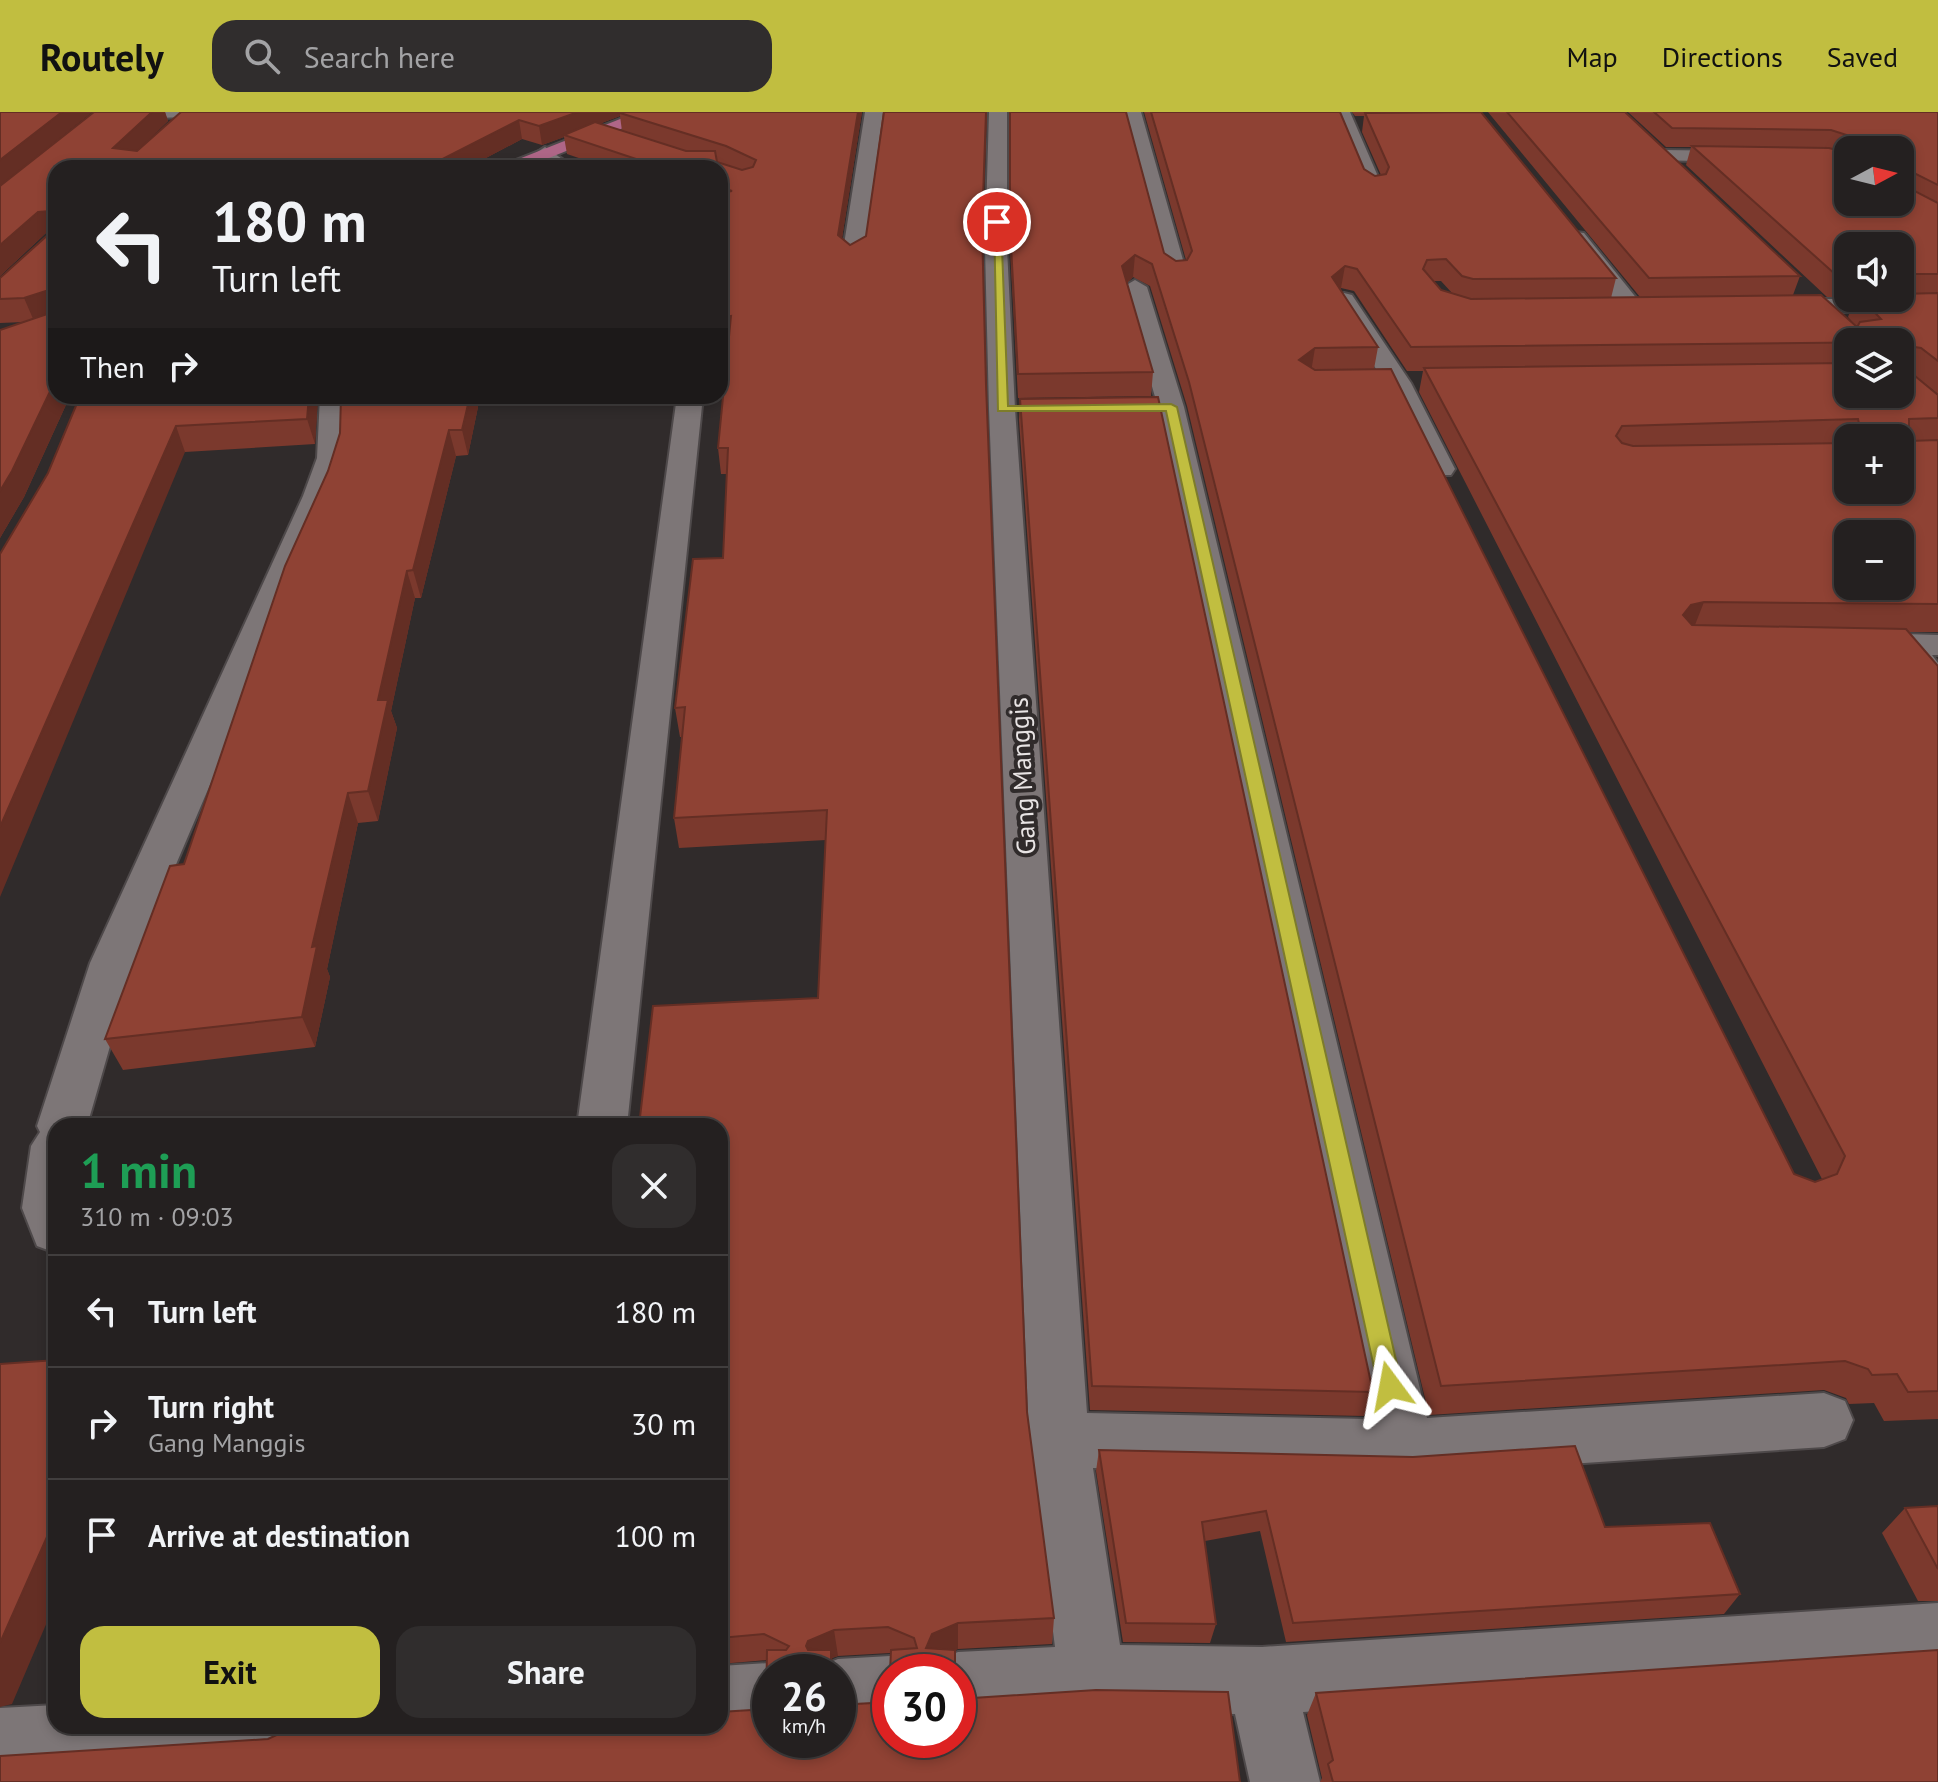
<!DOCTYPE html>
<meta charset="utf-8">
<style>
:root{--surface:#242020;--page:#302d2d;--text:#f1f3f6;--muted:#a3a3a5;--line:#413e3e;--accent:#c1be40}
body{margin:0;font-family:"PT Sans",sans-serif;background:var(--page);color:var(--text);height:100vh;display:flex;flex-direction:column;font-size:30px;white-space:nowrap}
*{box-sizing:border-box;margin:0}
p{font-size:26px;color:var(--muted)}
.icon{flex:none;width:44px;height:44px;fill:none;stroke:currentColor;stroke-width:2;stroke-linecap:round;stroke-linejoin:round}
.map{position:relative;flex:1;overflow:hidden}
.panel{position:absolute;left:48px;top:1006px;width:680px;height:616px;display:flex;flex-direction:column;background:var(--surface);border-radius:24px;box-shadow:0 4px 12px #0003,0 0 0 2px var(--line)}
.panel>*{flex:none}
.guide{position:absolute;left:48px;top:48px;width:680px;height:244px;border-radius:24px;box-shadow:0 4px 12px #0003,0 0 0 2px var(--line);background:#242020;color:var(--text);overflow:hidden}
.needle{width:52px;rotate:83deg}
.fabs{position:absolute;left:1834px;top:24px;display:grid;gap:16px}
.fabs a{display:grid;place-items:center;width:80px;height:80px;border-radius:16px;background:var(--surface);box-shadow:0 4px 12px #0003,0 0 0 2px var(--line);font-size:40px}
.speed{position:absolute;left:752px;top:1542px;display:flex;gap:16px;font-size:40px;font-weight:700;text-align:center}
.speed>*{display:grid;place-content:center;width:104px;height:104px;border-radius:50%;background:var(--surface);box-shadow:0 4px 12px #0003,0 0 0 2px var(--line);line-height:1}
.speed small{font-size:20px;font-weight:400}
.speed .limit{border:12px solid #d22;background:#fff;color:#111}
.pin{position:absolute;display:grid;place-items:center;width:68px;height:68px;color:#fff;margin:-34px;border:4px solid #fff;border-radius:50%;box-shadow:0 2px 8px #0007}
.me{position:absolute;width:88px;margin:-44px;rotate:347deg;stroke-linejoin:round;filter:drop-shadow(0 0 6px #0008)}
.turn{display:flex;align-items:center;gap:28px;height:168px;padding:0 32px;font-size:36px}
.turn .icon{width:104px;height:104px;stroke-width:2.5}
.turn b{display:block;font-size:56px;line-height:68px}
.then{display:flex;align-items:center;height:76px;padding:0 32px;background:#0003;gap:16px;font-size:30px}
.round{display:grid;place-items:center;flex:none;width:84px;height:84px;border-radius:24px;background:var(--page)}
.head{display:flex;align-items:center;justify-content:space-between;height:136px;padding:0 32px}
h1{font-size:48px;font-weight:700;line-height:60px;color:#1e9e55}
.cta{display:flex;gap:16px;margin-top:auto;padding:16px 32px}
.cta a{flex:1;height:92px;border-radius:24px;background:var(--accent);color:#111;font-size:32px;font-weight:700;line-height:92px;text-align:center}
.cta a+a{background:var(--page);color:var(--text)}
ul{padding:0;list-style:none}
li{display:flex;align-items:center;gap:24px;height:112px;padding:0 32px;border-top:2px solid var(--line)}
li div{flex:1}
li b{display:block;font-size:30px}
li em{font-style:normal}
header{display:flex;align-items:center;gap:48px;box-sizing:border-box;height:112px;padding:0 40px;background:var(--accent);color:#111}
header strong{font-size:38px}
nav{display:flex;gap:44px;margin-inline-start:auto;font-size:28px}
.search{width:560px;height:72px;background:var(--page);display:flex;align-items:center;gap:20px;box-sizing:border-box;padding:0 28px;border-radius:24px;color:var(--muted);font-size:30px}
.map>svg:first-child{display:block}
.lines{fill:none;stroke-linecap:round;stroke-linejoin:round}
.street-casing{stroke:#4e494a;stroke-width:4}
.primary-casing{stroke:#4e494a;stroke-width:4}
.street{fill:#7d7677;fill-rule:evenodd}
.primary{fill:#af6687;fill-rule:evenodd}
.wall{fill:#7b392d;fill-rule:evenodd}
.shaded-wall{fill:#642e24}
.building{fill:#8f4234;stroke:#642e24;stroke-width:2;fill-rule:evenodd}
.route{fill:#c1be40;stroke:#7d7c2a;stroke-width:2}
.labels{text-anchor:middle;dominant-baseline:central;stroke-width:8;stroke-linejoin:round;paint-order:stroke}
.street-label{font-size:26px;fill:#e8e4e4;stroke:#302b2b}
</style>
<header>
<strong>Routely</strong>
<div class="search"><svg class="icon" aria-label="search" viewBox="0 0 24 24"><circle cx="10" cy="10" r="6"/><path d="M15 15l6 6"/></svg>Search here</div>
<nav><a>Map</a><a>Directions</a><a>Saved</a></nav>
</header>
<div class="map">
<svg width="1938" height="1670" viewBox="0 0 1938 1670">
<rect width="100%" height="100%" fill="#302b2b"/>
<g class="lines">
<!-- street casing -->
<g class="street-casing">
<path id="street" d="M 101,0 L 202,0 L 193,5 L 108,7 L 102,6 Z
M 865,0 L 883,0 L 882,18 L 864,145 L 853,152 L 842,145 Z
M 989,0 L 1007,0 L 1007,136 L 1015,297 L 1087,1301 L 1368,1307 L 1158,295 L 1123,175 L 1135,168 L 1147,175 L 1184,295 L 1427,1306 L 1824,1281 L 1845,1289 L 1853,1308 L 1845,1327 L 1824,1335 L 1404,1363 L 1093,1356 L 1120,1533 L 1262,1535 L 1938,1491 L 1938,1557 L 1303,1600 L 1320,1670 L 1250,1670 L 1235,1602 L 1092,1600 L 958,1608 L 958,1560 L 930,1560 L 934,1550 L 958,1540 L 1055,1535 L 1029,1328 L 989,297 L 985,136 Z
M 1123,0 L 1141,0 L 1187,162 L 1184,167 L 1176,169 L 1165,162 Z
M 1332,0 L 1350,0 L 1383,76 L 1380,80 L 1373,82 L 1363,76 Z
M 545,35 L 575,56 L 553,56 L 536,41 Z
M 1662,38 L 1824,40 L 1848,48 L 1848,60 L 1822,52 L 1655,48 L 1653,44 Z
M 1576,120 L 1584,121 L 1642,193 L 1646,198 L 1642,203 L 1626,203 L 1565,126 Z
M 1344,181 L 1352,183 L 1411,271 L 1455,357 L 1451,363 L 1431,363 L 1427,357 L 1385,271 L 1332,188 Z
M 1774,187 L 1938,187 L 1938,201 L 1766,199 L 1762,194 Z
M 320,284 L 346,284 L 345,346 L 333,384 L 134,851 L 87,1014 L 56,1014 L 56,1141 L 37,1134 L 22,1096 L 31,1034 L 40,1020 L 37,1014 L 90,851 L 303,384 L 317,346 Z
M 677,284 L 703,284 L 627,1014 L 577,1014 Z
M 1904,522 L 1938,523 L 1938,543 L 1932,543 L 1938,551 L 1938,584 L 1925,581 L 1887,532 L 1892,525 Z
M 890,1544 L 914,1554 L 916,1560 L 890,1560 L 890,1612 L 838,1615 L 838,1560 L 813,1560 L 814,1557 L 838,1547 Z
M 770,1551 L 791,1560 L 770,1560 L 770,1619 L 720,1622 L 701,1614 L 720,1614 L 720,1554 Z
M 56,1593 L 56,1614 L 323,1614 L 313,1638 L 289,1648 L 0,1666 L 0,1596 Z"/>
</g>
<!-- primary casing -->
<g class="primary-casing">
<path id="primary" d="M 638,0 L 663,0 L 524,56 L 496,56 Z"/>
</g>
<!-- street -->
<use href="#street" class="street"/>
<!-- primary -->
<use href="#primary" class="primary"/>
</g>
<!-- wall -->
<path class="wall" d="M 0,0 L 92,0 L 0,74 L 94,0 L 165,0 L 168,9 L 137,39 L 181,0 L 862,0 L 842,126 L 850,133 L 866,124 L 883,0 L 987,0 L 982,125 L 986,273 L 1027,1300 L 1054,1506 L 1052,1532 L 958,1537 L 955,1538 L 955,1560 L 890,1560 L 890,1541 L 838,1544 L 832,1546 L 835,1560 L 770,1560 L 770,1628 L 838,1628 L 838,1593 L 890,1590 L 890,1583 L 890,1628 L 958,1628 L 958,1587 L 1096,1578 L 1228,1580 L 1240,1670 L 0,1670 L 0,1644 L 268,1627 L 296,1614 L 720,1614 L 720,1600 L 766,1597 L 767,1548 L 720,1552 L 720,1014 L 639,1014 L 653,894 L 818,886 L 826,728 L 679,736 L 674,706 L 682,625 L 680,625 L 675,596 L 693,447 L 723,446 L 727,362 L 721,362 L 718,336 L 729,228 L 720,229 L 720,56 L 608,56 L 567,42 L 564,25 L 542,33 L 522,27 L 467,56 L 56,56 L 56,284 L 70,284 L 24,385 L 0,426 L 0,218 L 24,210 L 0,211 L 0,166 L 50,120 L 46,121 L 0,164 ZM 620,4 L 622,19 L 599,12 Z
M 1010,0 L 1164,141 L 1176,149 L 1186,148 L 1144,0 L 1340,0 L 1364,57 L 1375,64 L 1381,63 L 1362,20 L 1364,4 L 1355,4 L 1352,0 L 1481,0 L 1616,166 L 1611,186 L 1640,185 L 1488,0 L 1625,0 L 1800,164 L 1793,183 L 1854,212 L 1848,205 L 1855,186 L 1900,186 L 1900,134 L 1848,134 L 1848,185 L 1827,185 L 1686,53 L 1691,35 L 1666,35 L 1628,0 L 1938,0 L 1938,282 L 1909,259 L 1938,283 L 1938,520 L 1909,520 L 1938,554 L 1938,1307 L 1884,1309 L 1874,1291 L 1849,1292 L 1846,1286 L 1824,1278 L 1429,1303 L 1187,294 L 1150,174 L 1133,165 L 1127,171 L 1153,260 L 1151,284 L 1018,286 L 1010,136 ZM 1848,38 L 1900,38 L 1848,90 ZM 1434,169 L 1441,169 L 1452,181 L 1441,178 ZM 1341,176 L 1354,179 L 1407,259 L 1423,259 L 1419,280 L 1822,1067 L 1815,1070 L 1794,1062 L 1374,257 L 1378,235 L 1340,178 ZM 1848,230 L 1900,230 L 1848,282 ZM 1848,326 L 1900,326 L 1848,378 Z
M 80,284 L 318,284 L 315,332 L 185,340 L 48,361 Z
M 341,284 L 476,284 L 478,295 L 468,343 L 456,344 L 421,486 L 415,486 L 391,599 L 397,616 L 378,709 L 358,711 L 327,857 L 330,865 L 315,935 L 123,958 L 105,927 L 184,752 L 328,359 L 340,321 Z
M 1020,287 L 1373,1280 L 1364,1304 L 1090,1298 L 1019,308 Z
M 1099,1338 L 1605,1415 L 1740,1482 L 1724,1502 L 1286,1530 L 1260,1419 L 1205,1429 L 1216,1512 L 1210,1531 L 1123,1530 L 1096,1359 Z
M 1938,1394 L 1938,1489 L 1918,1489 L 1882,1421 L 1905,1396 Z
M 1316,1581 L 1938,1670 L 1320,1670 L 1322,1666 L 1307,1603 Z"/>
<!-- shaded-wall -->
<path class="shaded-wall" d="M 62,0 L 92,0 L 0,74 L 0,48 Z
M 152,0 L 165,0 L 168,9 L 120,56 L 113,36 Z
M 578,0 L 630,0 L 620,1 L 620,4 L 567,24 L 564,23 L 564,25 L 542,33 L 539,14 Z
M 858,0 L 862,0 L 839,145 L 838,123 Z
M 519,8 L 522,27 L 467,56 L 425,56 Z
M 50,99 L 56,120 L 46,121 L 0,164 L 0,133 L 38,100 Z
M 1135,143 L 1133,165 L 1120,176 L 1122,154 Z
M 1345,154 L 1341,176 L 1328,188 L 1332,165 Z
M 46,179 L 55,202 L 34,209 L 24,186 Z
M 731,204 L 733,228 L 720,229 L 720,206 Z
M 1315,236 L 1311,260 L 1299,248 Z
M 56,267 L 56,284 L 70,284 L 24,385 L 0,426 L 0,379 Z
M 309,284 L 318,284 L 315,332 L 307,307 Z
M 470,284 L 476,284 L 478,295 L 468,343 L 462,318 Z
M 176,314 L 185,340 L 0,785 L 0,715 Z
M 449,318 L 456,344 L 421,486 L 413,458 Z
M 407,459 L 415,486 L 391,599 L 397,616 L 378,709 L 368,679 L 378,588 Z
M 1704,490 L 1693,518 L 1683,503 L 1691,493 Z
M 348,681 L 358,711 L 327,857 L 330,865 L 315,935 L 302,905 L 312,835 Z
M 50,1418 L 56,1424 L 56,1489 L 12,1592 L 0,1595 L 0,1531 Z
M 958,1511 L 958,1537 L 955,1538 L 926,1536 L 932,1522 Z
M 834,1518 L 838,1544 L 832,1546 L 835,1560 L 810,1559 L 806,1534 L 808,1529 Z"/>
<!-- building -->
<path class="building" d="M 0,0 L 62,0 L 0,48 Z
M 94,0 L 152,0 L 113,36 L 137,39 L 181,0 L 578,0 L 539,14 L 519,8 L 425,56 L 56,56 L 56,185 L 50,185 L 46,179 L 24,186 L 0,187 L 0,166 L 50,121 L 50,99 L 38,100 L 0,133 L 0,74 Z
M 622,0 L 858,0 L 838,123 L 850,133 L 866,124 L 884,0 L 986,0 L 982,115 L 986,273 L 1027,1300 L 1054,1506 L 958,1511 L 932,1522 L 926,1536 L 955,1538 L 955,1560 L 890,1560 L 891,1538 L 917,1536 L 914,1526 L 888,1515 L 834,1518 L 808,1529 L 806,1534 L 808,1538 L 831,1538 L 831,1560 L 770,1560 L 770,1628 L 838,1628 L 838,1593 L 890,1590 L 890,1583 L 890,1628 L 958,1628 L 958,1587 L 1096,1578 L 1228,1580 L 1240,1670 L 0,1670 L 0,1644 L 268,1627 L 296,1614 L 720,1614 L 720,1600 L 766,1597 L 767,1538 L 786,1538 L 789,1534 L 764,1522 L 720,1526 L 720,1014 L 639,1014 L 653,894 L 818,886 L 827,698 L 674,706 L 685,595 L 675,596 L 693,447 L 723,446 L 728,336 L 718,336 L 731,204 L 720,206 L 720,81 L 732,79 L 720,75 L 720,56 L 663,56 L 564,23 L 595,10 L 686,39 L 715,39 L 717,50 L 742,58 L 753,55 L 756,48 L 726,34 L 620,1 Z
M 1010,0 L 1126,0 L 1164,141 L 1176,149 L 1187,148 L 1192,139 L 1151,0 L 1340,0 L 1364,57 L 1375,64 L 1386,62 L 1389,55 L 1365,1 L 1481,0 L 1616,166 L 1473,167 L 1462,164 L 1446,147 L 1427,148 L 1423,157 L 1441,178 L 1471,187 L 1821,183 L 1857,215 L 1860,210 L 1881,207 L 1861,186 L 1900,186 L 1900,182 L 1938,181 L 1938,249 L 1921,236 L 1908,234 L 1909,259 L 1938,283 L 1938,306 L 1909,307 L 1909,329 L 1938,328 L 1938,492 L 1704,490 L 1691,493 L 1683,503 L 1692,513 L 1906,517 L 1938,554 L 1938,1279 L 1908,1280 L 1897,1262 L 1872,1263 L 1868,1257 L 1845,1249 L 1441,1274 L 1189,270 L 1152,152 L 1135,143 L 1122,154 L 1153,260 L 1018,262 L 1010,115 ZM 1345,154 L 1357,157 L 1411,235 L 1900,230 L 1900,282 L 1848,282 L 1848,251 L 1424,256 L 1845,1044 L 1837,1062 L 1815,1070 L 1794,1062 L 1391,257 L 1315,258 L 1299,248 L 1315,236 L 1378,235 L 1332,165 ZM 1858,307 L 1862,326 L 1900,326 L 1900,378 L 1848,378 L 1848,331 L 1633,334 L 1622,331 L 1616,324 L 1622,314 ZM 1848,422 L 1900,422 L 1900,474 L 1848,474 Z
M 1507,0 L 1625,0 L 1800,164 L 1649,166 Z
M 1654,0 L 1938,0 L 1938,73 L 1906,57 L 1901,72 L 1938,91 L 1938,162 L 1900,162 L 1900,134 L 1848,134 L 1848,162 L 1836,163 L 1692,34 L 1829,36 L 1848,41 L 1848,90 L 1900,90 L 1900,38 L 1858,38 L 1856,26 L 1831,18 L 1672,16 Z
M 56,199 L 56,267 L 12,359 L 0,379 L 0,218 Z
M 80,284 L 309,284 L 307,307 L 176,314 L 0,715 L 0,442 L 48,361 Z
M 341,284 L 470,284 L 462,318 L 449,318 L 413,458 L 407,459 L 378,588 L 388,588 L 368,679 L 348,681 L 312,835 L 317,834 L 302,905 L 105,927 L 170,754 L 184,752 L 285,454 L 328,359 L 340,321 Z
M 1158,285 L 1373,1280 L 1092,1274 L 1020,287 Z
M 56,1248 L 56,1418 L 50,1418 L 0,1531 L 0,1252 Z
M 1575,1334 L 1605,1415 L 1710,1411 L 1740,1482 L 1293,1511 L 1266,1399 L 1202,1410 L 1216,1512 L 1126,1511 L 1099,1338 L 1413,1345 Z
M 1938,1394 L 1938,1457 L 1905,1396 Z
M 1938,1538 L 1938,1670 L 1333,1670 L 1328,1652 L 1333,1648 L 1316,1581 Z"/>
<!-- route -->
<path class="route" d="M 994,108 L 1001,110 L 1008,294 L 1171,292 L 1177,295 L 1402,1274 L 1399,1281 L 1390,1284 L 1382,1281 L 1378,1274 L 1166,299 L 998,299 Z"/>
<g class="labels">
<!-- street labels -->
<g class="street-label">
<text transform="translate(1022 664) rotate(-93)">Gang Manggis</text>
</g>
</g>
</svg>
<div class="fabs">
<a><svg class="needle" viewBox="-14 -14 28 28"><path d="M0-13l5 13h-10z" fill="#e53935"/><path d="M0 13l5-13h-10z" fill="#a3a3a5"/></svg></a>
<a><svg class="icon" aria-label="sound" viewBox="0 0 24 24"><path d="M4 9h4l5-4v14l-5-4H4zM17 9q2 3 0 6"/></svg></a>
<a><svg class="icon" aria-label="layers" viewBox="0 0 24 24"><path d="M12 4l9 5-9 5-9-5zM3 14l9 5 9-5"/></svg></a>
<a>+</a>
<a>−</a>
</div>
<div class="speed"><div>26<small>km/h</small></div><div class="limit">30</div></div>
<div class="pin" style="left:997px;top:110px;background:#d93025"><svg class="icon" aria-label="arrive" viewBox="0 0 24 24"><path d="M6 21V4h12l-3 4 3 4H6"/></svg></div>
<svg class="me" style="left:1390px;top:1274px" viewBox="-20 -20 40 40"><path d="M0-17L14 15 0 8-14 15z" fill="#c1be40" stroke="#fff" stroke-width="4"/></svg>
<div class="guide">
<div class="turn"><svg class="icon" aria-label="left" viewBox="0 0 24 24"><path d="M17 20v-9H6M10 6l-5 5 5 5"/></svg><div><b>180 m</b>Turn left</div></div>
<div class="then">Then<svg class="icon" aria-label="right" viewBox="0 0 24 24"><path d="M7 20v-9h11M14 6l5 5-5 5"/></svg></div>
</div>
<section class="panel">
<div class="head"><div><h1>1 min</h1><p>310 m · 09:03</p></div><a class="round"><svg class="icon" aria-label="close" viewBox="0 0 24 24"><path d="M6 6l12 12M18 6L6 18"/></svg></a></div>
<ul>
<li><svg class="icon" aria-label="left" viewBox="0 0 24 24"><path d="M17 20v-9H6M10 6l-5 5 5 5"/></svg><div><b>Turn left</b></div><em>180 m</em></li>
<li><svg class="icon" aria-label="right" viewBox="0 0 24 24"><path d="M7 20v-9h11M14 6l5 5-5 5"/></svg><div><b>Turn right</b><p>Gang Manggis</p></div><em>30 m</em></li>
<li><svg class="icon" aria-label="arrive" viewBox="0 0 24 24"><path d="M6 21V4h12l-3 4 3 4H6"/></svg><div><b>Arrive at destination</b></div><em>100 m</em></li>
</ul>
<div class="cta"><a>Exit</a><a>Share</a></div>
</section>
</div>
